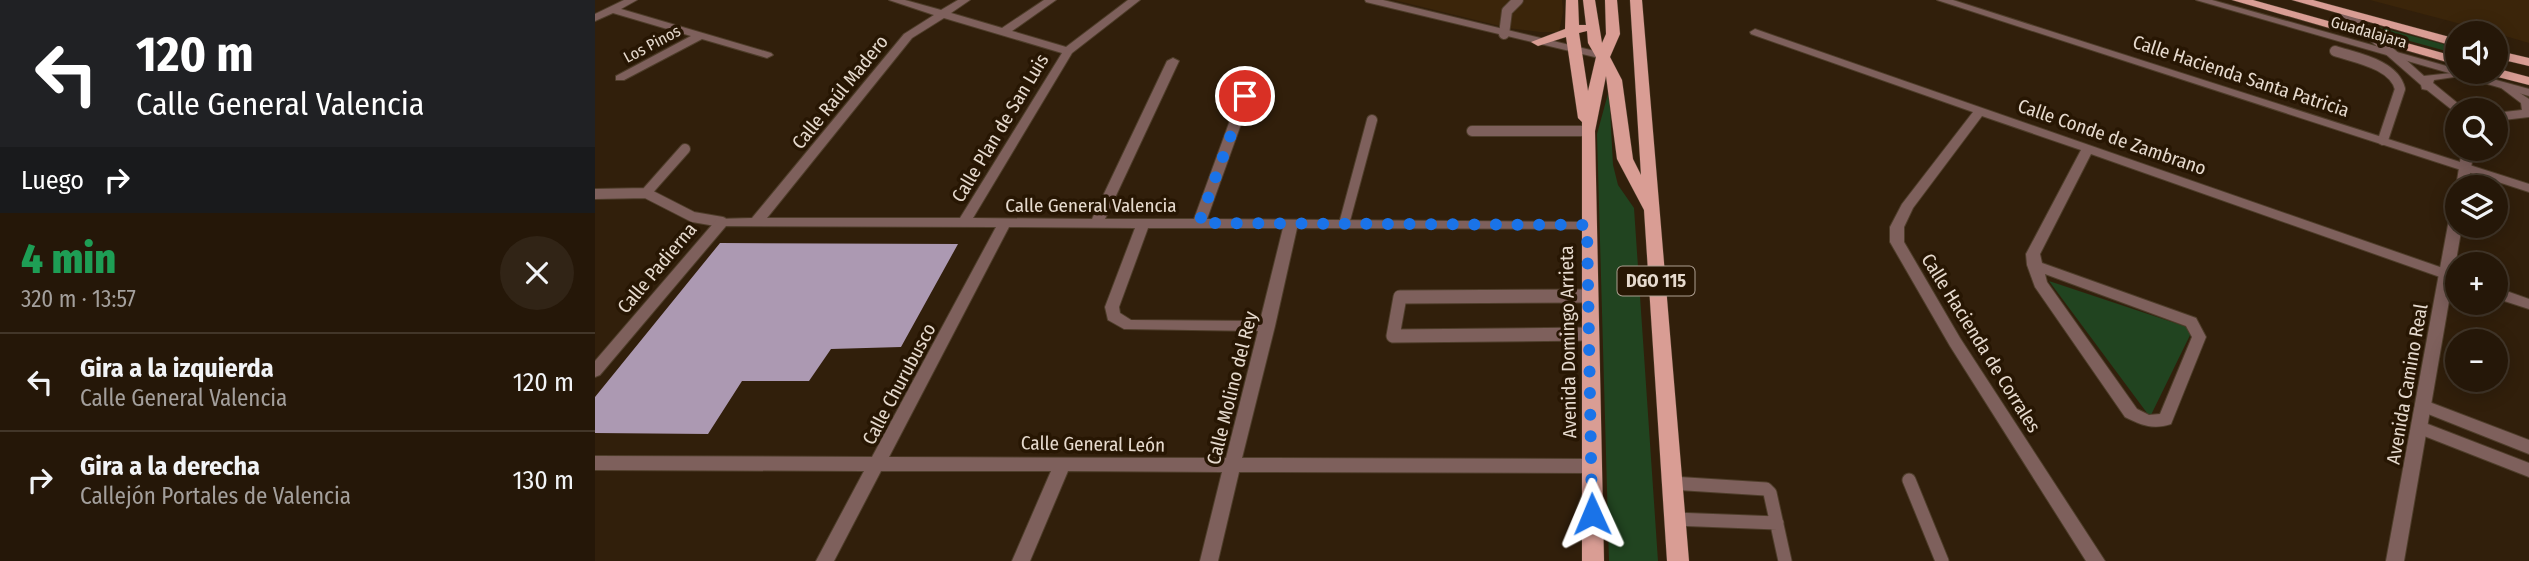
<!DOCTYPE html>
<html lang="es">
<meta charset="utf-8">
<style>
:root{--surface:#251708;--page:#312416;--text:#f1f3f6;--muted:#a39f9c;--line:#423629}
body{margin:0;font-family:"Fira Sans Condensed",sans-serif;background:var(--page);color:var(--text);height:100vh;display:flex;flex-direction:column;font-size:26px;white-space:nowrap}
*{box-sizing:border-box;margin:0}
p{font-size:23px;color:var(--muted)}
.icon{flex:none;width:38px;height:38px;fill:none;stroke:currentColor;stroke-width:2;stroke-linecap:round;stroke-linejoin:round}
.map{position:relative;flex:1;overflow:hidden}
.side{display:flex;flex-direction:column;background:var(--surface);width:595px}
.side>*{flex:none}
.guide{background:#202124;color:#fff;overflow:hidden}
.controls{position:absolute;left:1850px;top:21px;display:grid;gap:14px}
.controls a{display:grid;place-items:center;width:63px;height:63px;border-radius:50%;background:var(--surface);box-shadow:0 4px 18px #0003,0 0 0 2px var(--line);font-size:35px}
.pin{position:absolute;display:grid;place-items:center;width:60px;height:60px;color:#fff;margin:-30px;border:4px solid #fff;border-radius:50%;box-shadow:0 2px 7px #0007}
.me{position:absolute;width:77px;margin:-38px;rotate:359deg;stroke-linejoin:round;filter:drop-shadow(0 0 5px #0008)}
.turn{display:flex;align-items:center;gap:24px;height:147px;padding:0 21px;font-size:32px}
.turn .icon{width:91px;height:91px;stroke-width:2.5}
.turn b{display:block;font-size:49px;line-height:60px}
.then{display:flex;align-items:center;height:66px;padding:0 21px;background:#0003;gap:14px;font-size:26px}
.round{display:grid;place-items:center;flex:none;width:74px;height:74px;border-radius:37px;background:var(--page)}
.overview{display:flex;align-items:center;justify-content:space-between;height:119px;padding:0 21px}
h1{font-size:42px;font-weight:800;line-height:52px;color:#1e9e55}
ul{padding:0;list-style:none}
li{display:flex;align-items:center;gap:21px;height:98px;padding:0 21px;border-top:2px solid var(--line)}
li div{flex:1}
li b{display:block;font-size:26px}
li em{font-style:normal}
main{display:flex;flex:1;min-height:0}
.map>svg:first-child{display:block}
.built{fill:#3b250a}
.green{fill:#214420}
.building{fill:#ac99b2}
.lines{fill:none;stroke-linecap:round;stroke-linejoin:round}
.service-far1-casing{stroke:#4e3d2a;stroke-width:12}
.service-casing{stroke:#4e3d2a;stroke-width:15}
.minor-casing{stroke:#4e3d2a;stroke-width:2}
.tertiary-casing{stroke:#4e3d2a;stroke-width:2}
.primary-casing{stroke:#4e3d2a;stroke-width:1}
.service-far1{stroke:#7e605c;stroke-width:10}
.service{stroke:#7e605c;stroke-width:13}
.minor{fill:#7e605c;fill-rule:evenodd}
.tertiary{fill:#7e605c;fill-rule:evenodd}
.primary{fill:#d99d94;fill-rule:evenodd}
.route{stroke:#1a73e8;stroke-width:12;stroke-dasharray:0 21.6}
.labels{text-anchor:middle;dominant-baseline:central;stroke-width:7;stroke-linejoin:round;paint-order:stroke}
.far-street-label{font-size:16px;fill:#e6dace;stroke:#271603}
.shield{fill:#271603;stroke:#ad9f91;stroke-width:2}
.shield-label{font-size:18px;font-weight:bold;fill:#e6dace}
.street-label{font-size:19px;fill:#e6dace;stroke:#271603}
</style>
<main>
<section class="side">
<div class="guide">
<div class="turn"><svg class="icon" aria-label="left" viewBox="0 0 24 24"><path d="M17 20v-9H6M10 6l-5 5 5 5"/></svg><div><b>120 m</b>Calle General Valencia</div></div>
<div class="then">Luego<svg class="icon" aria-label="right" viewBox="0 0 24 24"><path d="M7 20v-9h11M14 6l5 5-5 5"/></svg></div>
</div>
<div class="overview"><div><h1>4 min</h1><p>320 m · 13:57</p></div><a class="round"><svg class="icon" aria-label="close" viewBox="0 0 24 24"><path d="M6 6l12 12M18 6L6 18"/></svg></a></div>
<ul>
<li><svg class="icon" aria-label="left" viewBox="0 0 24 24"><path d="M17 20v-9H6M10 6l-5 5 5 5"/></svg><div><b>Gira a la izquierda</b><p>Calle General Valencia</p></div><em>120 m</em></li>
<li><svg class="icon" aria-label="right" viewBox="0 0 24 24"><path d="M7 20v-9h11M14 6l5 5-5 5"/></svg><div><b>Gira a la derecha</b><p>Callejón Portales de Valencia</p></div><em>130 m</em></li>
</ul>
</section>
<div class="map">
<svg width="1934" height="561" viewBox="0 0 1934 561">
<rect width="100%" height="100%" fill="#311f0b"/>
<!-- built -->
<path class="built" d="M 799,0 L 967,0 L 968,12 L 964,32 L 945,32 L 913,28 Z
M 1775,0 L 1934,0 L 1934,43 L 1900,33 Z"/>
<!-- green -->
<path class="green" d="M 1784,27 L 1862,48 L 1862,54 L 1793,35 Z
M 1014,90 L 1018,165 L 1023,185 L 1039,208 L 1063,561 L 1014,561 L 1002,134 Z
M 1454,281 L 1598,329 L 1555,417 Z"/>
<!-- building -->
<path class="building" d="M 125,243 L 363,244 L 306,347 L 236,349 L 214,381 L 147,381 L 113,434 L 0,433 L 0,397 Z"/>
<g class="lines">
<!-- service-far1 casing -->
<g class="service-far1-casing">
<path id="service-far1" d="M 909,34 L 912,11 L 923,0
M 1740,51 C 1761,58 1799,64 1805,89 L 1788,140
M 877,131 L 992,131
M 90,149 L 51,193 L 98,217 L 127,222
M 0,194 L 51,193
M 749,224 L 777,120"/>
</g>
<!-- service casing -->
<g class="service-casing">
<path id="service" d="M 993,296 L 805,297 L 798,336 L 994,334
M 1314,480 L 1347,561
M 1076,483 L 1171,489 L 1175,493 L 1190,561
M 1079,519 L 1182,523"/>
</g>
<!-- minor casing -->
<g class="minor-casing">
<path id="minor" d="M 29,0 L 42,0 L 26,9 L 176,53 L 178,55 L 172,58 L 107,39 L 29,80 L 21,80 L 21,76 L 96,36 L 18,13 L 0,21 L 0,14 Z
M 294,0 L 310,0 L 346,10 L 363,0 L 375,0 L 356,13 L 407,28 L 449,0 L 461,0 L 417,31 L 471,47 L 533,0 L 545,0 L 477,53 L 378,218 L 497,219 L 572,61 L 578,58 L 584,61 L 510,219 L 599,219 L 653,71 L 659,68 L 665,71 L 612,219 L 997,222 L 999,225 L 992,229 L 702,228 L 680,326 L 647,458 L 996,459 L 1002,461 L 1004,466 L 1002,471 L 996,473 L 644,472 L 623,561 L 605,561 L 627,472 L 473,471 L 435,561 L 417,561 L 456,471 L 286,471 L 239,561 L 221,561 L 269,471 L 0,470 L 0,456 L 277,457 L 401,227 L 131,226 L 5,375 L 0,377 L 0,361 L 122,219 L 157,218 L 309,34 L 339,15 ZM 349,18 L 467,53 L 365,218 L 172,218 L 317,38 ZM 414,227 L 540,228 L 510,307 L 513,320 L 529,329 L 663,331 L 631,458 L 294,457 ZM 553,228 L 688,228 L 665,321 L 536,320 L 525,313 L 524,307 Z
M 1342,0 L 1358,0 L 1934,184 L 1934,192 Z
M 1601,0 L 1617,0 L 1862,69 L 1862,72 L 1872,72 L 1934,89 L 1934,96 Z
M 1160,29 L 1862,273 L 1862,283 L 1496,154 L 1445,254 L 1447,263 L 1601,318 L 1611,337 L 1576,424 C 1558,430 1546,425 1530,417 L 1440,287 L 1432,265 L 1431,254 L 1486,150 L 1387,116 L 1318,208 L 1309,227 L 1309,242 L 1365,338 L 1510,561 L 1491,561 L 1355,346 L 1295,242 L 1295,227 L 1307,204 L 1378,112 L 1156,34 L 1155,32 ZM 1450,274 L 1591,326 L 1597,337 L 1565,414 L 1554,415 L 1542,409 L 1452,282 Z
M 1900,287 L 1934,299 L 1934,309 L 1900,298 Z
M 1829,400 L 1934,440 L 1934,454 L 1823,410 L 1821,406 L 1823,402 Z
M 1825,421 L 1934,463 L 1934,477 L 1819,432 L 1817,427 L 1819,422 Z"/>
</g>
<!-- tertiary casing -->
<g class="tertiary-casing">
<path id="tertiary" d="M 770,0 L 788,0 L 1008,53 L 1014,56 L 1008,59 L 771,2 Z
M 1751,11 L 1770,23 L 1829,76 L 1866,72 L 1866,76 L 1839,80 L 1838,83 L 1871,110 L 1862,110 L 1861,113 L 1832,90 L 1827,89 L 1826,85 L 1747,16 L 1746,14 Z
M 1911,84 L 1934,99 L 1934,117 L 1900,121 L 1900,113 L 1927,110 L 1926,103 L 1905,87 Z
M 1867,149 L 1879,149 L 1873,187 L 1862,187 L 1862,189 L 1861,187 Z
M 1862,210 L 1862,226 L 1867,226 L 1809,561 L 1791,561 L 1855,214 Z"/>
</g>
<!-- primary casing -->
<g class="primary-casing">
<path id="primary" d="M 971,0 L 983,0 L 984,25 L 991,25 L 988,0 L 1000,0 L 1007,43 L 1011,34 L 1010,0 L 1022,0 L 1025,34 L 1015,57 L 1027,80 L 1038,159 L 1046,175 L 1035,0 L 1047,0 L 1094,561 L 1072,561 L 1049,210 L 1022,159 L 1011,76 L 1000,131 L 1009,561 L 987,561 L 987,122 L 983,118 L 971,37 L 943,46 L 936,42 L 970,29 ZM 992,31 L 993,43 L 1001,57 L 993,91 L 984,33 Z
M 1637,0 L 1658,0 L 1862,57 L 1862,65 Z
M 1697,0 L 1718,0 L 1862,39 L 1862,47 Z
M 1900,50 L 1934,58 L 1934,66 L 1900,58 Z
M 1900,68 L 1934,77 L 1934,85 L 1895,75 L 1893,72 L 1900,72 Z"/>
</g>
<!-- service-far1 -->
<use href="#service-far1" class="service-far1"/>
<!-- service -->
<use href="#service" class="service"/>
<!-- minor -->
<use href="#minor" class="minor"/>
<!-- tertiary -->
<use href="#tertiary" class="tertiary"/>
<!-- primary -->
<use href="#primary" class="primary"/>
</g>
<g class="lines">
<!-- route -->
<path class="route" d="M 650,96 L 604,223 L 992,225 L 997,514"/>
</g>
<g class="labels">
<!-- far-street labels -->
<g class="far-street-label">
<text transform="translate(1774 32) rotate(16)">Guadalajara</text>
<text transform="translate(57 44) rotate(-28)">Los Pinos</text>
</g>
<!-- shield labels -->
<rect class="shield" x="1022.5" y="266.5" width="77" height="29" rx="5"/>
<g class="shield-label">
<text x="1061" y="281">DGO 115</text>
</g>
<!-- street labels -->
<g class="street-label">
<text transform="translate(1646 76) rotate(18)">Calle Hacienda Santa Patricia</text>
<text transform="translate(245 92) rotate(-51)">Calle Raúl Madero</text>
<text transform="translate(405 128) rotate(-59)">Calle Plan de San Luis</text>
<text transform="translate(1517 137) rotate(19)">Calle Conde de Zambrano</text>
<text x="496" y="205">Calle General Valencia</text>
<text transform="translate(62 268) rotate(-50)">Calle Padierna</text>
<text transform="translate(973 342) rotate(-91)">Avenida Domingo Arrieta</text>
<text transform="translate(1386 343) rotate(58)">Calle Hacienda de Corrales</text>
<text transform="translate(304 384) rotate(-62)">Calle Churubusco</text>
<text transform="translate(1812 384) rotate(-80)">Avenida Camino Real</text>
<text transform="translate(637 388) rotate(-76)">Calle Molino del Rey</text>
<text transform="translate(498 444) rotate(1)">Calle General León</text>
</g>
</g>
</svg>
<div class="controls">
<a><svg class="icon" aria-label="sound" viewBox="0 0 24 24"><path d="M4 9h4l5-4v14l-5-4H4zM17 9q2 3 0 6"/></svg></a>
<a><svg class="icon" aria-label="search" viewBox="0 0 24 24"><circle cx="10" cy="10" r="6"/><path d="M15 15l6 6"/></svg></a>
<a><svg class="icon" aria-label="layers" viewBox="0 0 24 24"><path d="M12 4l9 5-9 5-9-5zM3 14l9 5 9-5"/></svg></a>
<a>+</a>
<a>−</a>
</div>
<div class="pin" style="left:650px;top:96px;background:#d93025"><svg class="icon" aria-label="arrive" viewBox="0 0 24 24"><path d="M6 21V4h12l-3 4 3 4H6"/></svg></div>
<svg class="me" style="left:997px;top:514px" viewBox="-20 -20 40 40"><path d="M0-17L14 15 0 8-14 15z" fill="#1a73e8" stroke="#fff" stroke-width="4"/></svg>
</div>
</main>
